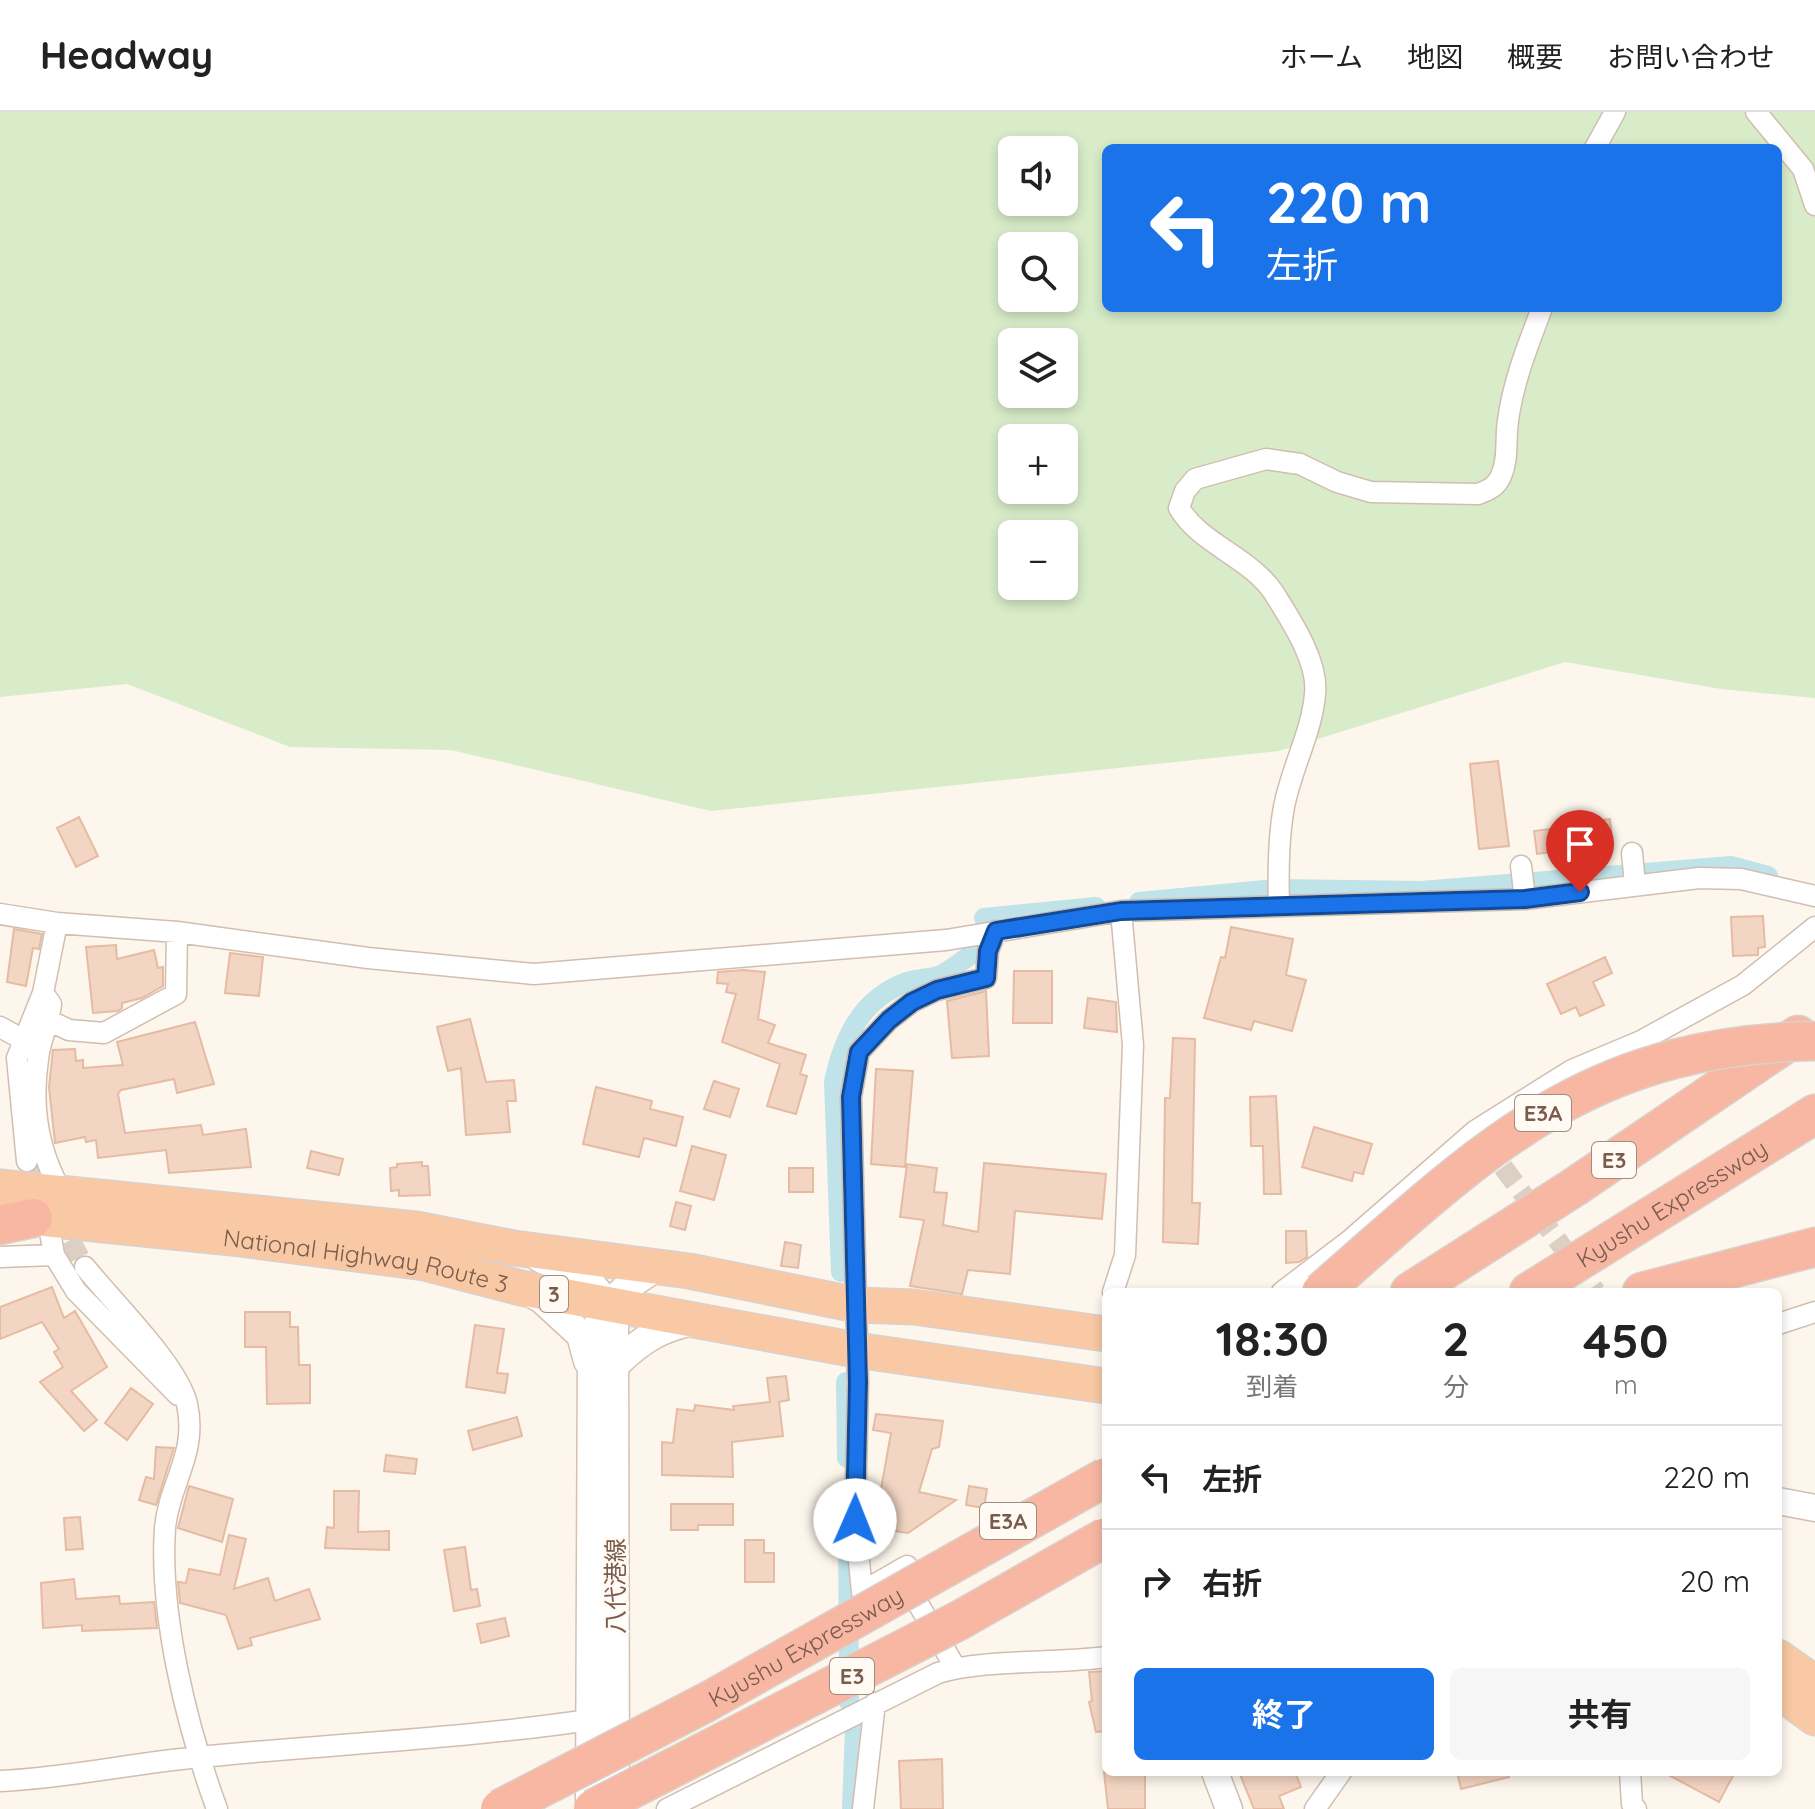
<!DOCTYPE html>
<html lang="ja">
<meta charset="utf-8">
<style>
:root{--surface:#fff;--page:#f6f6f6;--text:#222;--muted:#767676;--line:#e0e0e0;--accent:#1a73e8}
body{margin:0;font-family:Quicksand,"Noto Sans JP",sans-serif;background:var(--page);color:var(--text);height:100vh;display:flex;flex-direction:column;font-size:30px;white-space:nowrap}
*{box-sizing:border-box;margin:0}
p{font-size:26px;color:var(--muted)}
.icon{flex:none;width:44px;height:44px;fill:none;stroke:currentColor;stroke-width:2;stroke-linecap:round;stroke-linejoin:round}
.map{position:relative;flex:1;overflow:hidden}
.panel{position:absolute;left:1102px;top:1176px;width:680px;height:488px;display:flex;flex-direction:column;background:var(--surface);border-radius:12px;box-shadow:0 4px 12px #0003}
.panel>*{flex:none}
.banner{position:absolute;left:1102px;top:32px;width:680px;height:168px;border-radius:12px;box-shadow:0 4px 12px #0003;background:#1a73e8;color:#fff;overflow:hidden}
.tools{position:absolute;left:998px;top:24px;display:grid;gap:16px}
.tools a{display:grid;place-items:center;width:80px;height:80px;border-radius:12px;background:var(--surface);box-shadow:0 4px 12px #0003;font-size:40px}
.pin{position:absolute;display:grid;place-items:center;width:68px;height:68px;color:#fff;margin:-82px -34px;border-radius:50% 50% 50% 0;rotate:-45deg;box-shadow:0 0 8px #0007}
.pin .icon{rotate:45deg}
.me{position:absolute;width:88px;margin:-44px;rotate:1deg;stroke-linejoin:round;filter:drop-shadow(0 0 6px #0008)}
.turn{display:flex;align-items:center;gap:28px;height:168px;padding:0 32px;font-size:36px}
.turn .icon{width:104px;height:104px;stroke-width:2.5}
.turn b{display:block;font-size:56px;line-height:68px}
.eta{display:flex;justify-content:space-evenly;align-items:center;height:136px;text-align:center}
.eta b{font-size:48px;font-weight:700;line-height:56px}
.cta{display:flex;gap:16px;margin-top:auto;padding:16px 32px}
.cta a{flex:1;height:92px;border-radius:12px;background:var(--accent);color:#fff;font-size:32px;font-weight:700;line-height:92px;text-align:center}
.cta a+a{background:var(--page);color:var(--text)}
ul{padding:0;list-style:none}
li{display:flex;align-items:center;gap:24px;height:104px;padding:0 32px;border-top:2px solid var(--line)}
li div{flex:1}
li b{display:block;font-size:30px}
li em{font-style:normal}
header{display:flex;align-items:center;gap:48px;box-sizing:border-box;height:112px;padding:0 40px;background:var(--surface);border-bottom:2px solid var(--line)}
header strong{font-size:38px}
nav{display:flex;gap:44px;margin-inline-start:auto;font-size:28px}
.map>svg:first-child{display:block}
.green{fill:#d8ecc9;fill-rule:evenodd}
.lines{fill:none;stroke-linecap:round;stroke-linejoin:round}
.canal{stroke:#bfe3e8;stroke-width:20}
.building{fill:#f3d5c3;stroke:#e6bba3;stroke-width:2}
.minor-tunnel{stroke:#dcd0c4;stroke-width:20;stroke-dasharray:20 10;stroke-linecap:butt}
.minor-casing{stroke:#d1beb0;stroke-width:23}
.tertiary-casing{stroke:#d1beb0;stroke-width:29}
.secondary-casing{stroke:#d6c0b0;stroke-width:31}
.trunk-casing{stroke:#dad1cd;stroke-width:37}
.motorway-casing{stroke:#dad1cd;stroke-width:41}
.minor{stroke:#fff;stroke-width:20}
.tertiary{stroke:#fff;stroke-width:26}
.secondary{stroke:#fff;stroke-width:28}
.trunk{stroke:#f9c8a4;stroke-width:34}
.motorway{stroke:#f7b7a3;stroke-width:38}
.motorway-bridge-casing{stroke:#dad1cd;stroke-width:41;stroke-linecap:butt}
.motorway-bridge{stroke:#f7b7a3;stroke-width:38}
.route-casing{stroke:#114b97;stroke-width:20}
.route{stroke:#1a73e8;stroke-width:14}
.labels{text-anchor:middle;dominant-baseline:central;stroke-width:6;stroke-linejoin:round;paint-order:stroke}
.shield{fill:#fffaf3;stroke:#a28b7f;stroke-width:2}
.shield-label{font-size:22px;font-weight:bold;fill:#7a5c4d}
.street-label{font-size:24px;fill:#7a5c4d;stroke:#fffaf3}
</style>
<header>
<strong>Headway</strong>
<nav><a>ホーム</a><a>地図</a><a>概要</a><a>お問い合わせ</a></nav>
</header>
<div class="map">
<svg width="1815" height="1697" viewBox="0 0 1815 1697">
<rect width="100%" height="100%" fill="#fdf6ec"/>
<!-- green -->
<path class="green" d="M 0,0 L 1815,0 L 1815,586 L 1721,577 L 1565,550 L 1279,639 L 711,699 L 451,638 L 290,635 L 127,572 L 0,585 ZM 1106,36 L 1778,36 L 1778,196 L 1106,196 ZM 1012,38 L 1064,38 L 1064,90 L 1012,90 ZM 1012,134 L 1064,134 L 1064,186 L 1012,186 ZM 1012,230 L 1064,230 L 1064,282 L 1012,282 ZM 1012,326 L 1064,326 L 1064,378 L 1012,378 ZM 1012,422 L 1064,422 L 1064,474 L 1012,474 Z"/>
<g class="lines">
<!-- canal -->
<path class="canal" d="M 1139,790 L 1275,777 L 1421,779 L 1731,754 L 1768,764
M 984,806 L 1096,795
M 841,1160 L 834,970 C 843,926 862,886 907,870 C 918,866 932,867 943,862 C 955,855 967,845 979,837
M 846,1270 L 847,1346
M 848,1410 L 849,1590
M 852,1697 L 855,1615"/>
</g>
<!-- building -->
<path class="building" d="M 1498,649 L 1509,734 L 1479,737 L 1470,652 Z
M 79,705 L 98,744 L 76,755 L 57,716 Z
M 1610,707 L 1613,736 L 1597,750 L 1572,753 L 1569,729 L 1587,727 L 1585,710 Z
M 1550,717 L 1552,740 L 1537,742 L 1534,719 Z
M 1763,804 L 1765,835 L 1758,836 L 1758,843 L 1733,844 L 1731,805 Z
M 1231,815 L 1293,827 L 1286,863 L 1306,868 L 1292,919 L 1254,909 L 1251,918 L 1204,906 L 1221,845 L 1225,846 Z
M 14,817 L 42,822 L 39,837 L 33,836 L 26,874 L 7,870 Z
M 116,833 L 117,847 L 154,838 L 158,856 L 163,855 L 163,874 L 142,886 L 122,891 L 122,896 L 118,899 L 93,901 L 86,835 Z
M 230,841 L 263,845 L 259,884 L 225,881 Z
M 1605,845 L 1612,861 L 1593,870 L 1604,893 L 1580,904 L 1576,895 L 1561,902 L 1547,872 Z
M 744,858 L 765,860 L 758,907 L 775,913 L 768,931 L 806,943 L 800,962 L 807,964 L 796,1002 L 767,994 L 780,952 L 722,930 L 736,882 L 726,880 L 728,872 L 717,871 L 718,860 Z
M 1014,859 L 1052,859 L 1052,911 L 1013,911 Z
M 986,879 L 989,944 L 952,946 L 947,889 Z
M 1088,886 L 1116,890 L 1117,920 L 1084,916 Z
M 470,907 L 486,970 L 514,968 L 516,989 L 507,989 L 510,1020 L 466,1023 L 461,956 L 448,959 L 437,915 Z
M 195,910 L 214,972 L 177,981 L 174,967 L 121,978 L 118,982 L 125,1021 L 201,1013 L 203,1023 L 246,1017 L 251,1055 L 169,1061 L 166,1038 L 98,1046 L 96,1028 L 86,1030 L 85,1025 L 55,1031 L 49,975 L 53,938 L 75,937 L 76,949 L 83,948 L 83,956 L 123,953 L 117,930 Z
M 1173,926 L 1195,927 L 1192,1091 L 1200,1091 L 1198,1132 L 1163,1130 L 1165,986 L 1170,986 Z
M 876,957 L 913,959 L 905,1055 L 871,1052 Z
M 714,969 L 739,977 L 730,1005 L 704,997 Z
M 596,975 L 652,989 L 650,997 L 683,1005 L 676,1034 L 644,1026 L 639,1045 L 583,1032 Z
M 1276,984 L 1281,1082 L 1264,1082 L 1263,1034 L 1251,1034 L 1250,985 Z
M 1314,1015 L 1372,1032 L 1363,1062 L 1354,1060 L 1352,1069 L 1302,1055 Z
M 692,1034 L 726,1043 L 714,1088 L 680,1079 Z
M 311,1039 L 343,1047 L 339,1063 L 307,1056 Z
M 422,1050 L 422,1054 L 428,1054 L 430,1083 L 399,1084 L 399,1078 L 391,1079 L 390,1056 L 397,1055 L 397,1052 Z
M 984,1051 L 1106,1062 L 1102,1107 L 1015,1099 L 1010,1162 L 968,1158 L 962,1182 L 910,1174 L 924,1108 L 900,1105 L 907,1052 L 937,1056 L 934,1080 L 947,1081 L 943,1113 L 978,1120 Z
M 789,1056 L 813,1056 L 813,1080 L 789,1080 Z
M 676,1090 L 691,1094 L 685,1118 L 670,1114 Z
M 1286,1119 L 1306,1119 L 1307,1145 L 1299,1150 L 1286,1151 Z
M 785,1130 L 801,1133 L 798,1156 L 781,1154 Z
M 52,1175 L 64,1206 L 75,1199 L 107,1255 L 71,1279 L 97,1308 L 84,1319 L 40,1270 L 63,1255 L 54,1240 L 59,1237 L 42,1210 L 0,1227 L 0,1195 Z
M 245,1200 L 290,1200 L 290,1215 L 298,1215 L 299,1253 L 310,1253 L 310,1291 L 267,1292 L 266,1235 L 245,1235 Z
M 475,1213 L 504,1217 L 497,1261 L 508,1262 L 505,1281 L 466,1275 Z
M 786,1264 L 789,1288 L 779,1290 L 783,1324 L 732,1330 L 733,1365 L 662,1363 L 662,1330 L 673,1331 L 677,1297 L 694,1299 L 695,1293 L 734,1298 L 733,1294 L 770,1290 L 767,1266 Z
M 131,1276 L 153,1292 L 127,1328 L 105,1311 Z
M 876,1302 L 943,1309 L 939,1335 L 932,1337 L 919,1380 L 956,1388 L 908,1421 L 874,1416 L 891,1321 L 873,1318 Z
M 517,1305 L 522,1324 L 473,1338 L 468,1319 Z
M 156,1335 L 174,1336 L 156,1393 L 139,1388 L 146,1365 L 154,1367 Z
M 386,1343 L 417,1347 L 415,1362 L 384,1359 Z
M 189,1374 L 233,1387 L 222,1430 L 178,1416 Z
M 969,1374 L 987,1377 L 984,1396 L 966,1393 Z
M 334,1379 L 359,1379 L 358,1420 L 389,1419 L 389,1438 L 325,1436 L 327,1415 L 334,1416 Z
M 671,1392 L 733,1392 L 733,1413 L 698,1413 L 698,1418 L 671,1418 Z
M 80,1405 L 83,1437 L 66,1438 L 64,1406 Z
M 229,1423 L 246,1427 L 234,1477 L 268,1466 L 275,1489 L 309,1477 L 320,1507 L 250,1526 L 252,1533 L 238,1537 L 226,1503 L 180,1491 L 178,1470 L 186,1471 L 189,1457 L 220,1463 Z
M 745,1428 L 764,1428 L 764,1441 L 774,1441 L 774,1470 L 745,1470 Z
M 465,1435 L 471,1478 L 477,1477 L 480,1494 L 454,1499 L 444,1438 Z
M 74,1467 L 76,1487 L 119,1484 L 120,1492 L 154,1490 L 157,1516 L 82,1519 L 82,1513 L 43,1516 L 41,1471 Z
M 505,1506 L 509,1524 L 481,1531 L 477,1512 Z
M 1106,1559 L 1106,1619 L 1096,1620 L 1089,1590 L 1092,1589 L 1089,1560 Z
M 942,1647 L 943,1697 L 901,1697 L 899,1649 Z
M 1104,1660 L 1145,1660 L 1145,1697 L 1108,1697 Z
M 1239,1660 L 1295,1660 L 1301,1675 L 1279,1684 L 1284,1697 L 1254,1697 Z
M 1457,1660 L 1508,1660 L 1509,1665 L 1461,1677 Z
M 1663,1660 L 1735,1660 L 1719,1690 Z"/>
<g class="lines">
<!-- minor-tunnel -->
<path class="minor-tunnel" d="M 1485,1031 L 1596,1180
M 27,1049 L 85,1155"/>
<!-- minor casing -->
<g class="minor-casing">
<path id="minor" d="M 1756,0 L 1803,57 L 1815,93
M 1595,36 L 1615,0
M 1632,741 L 1635,772
M 1521,754 L 1525,787
M 1279,793 C 1278,760 1278,727 1284,695 C 1291,657 1312,620 1315,582 C 1319,550 1290,507 1274,481 C 1250,445 1200,432 1179,396 L 1185,379 L 1195,367 L 1266,347 L 1300,352 L 1337,370 L 1371,380 L 1478,382 C 1489,378 1496,375 1501,364 C 1509,346 1505,327 1508,309 C 1513,270 1528,233 1542,196
M 0,802 L 57,811 L 177,820 L 368,846 L 534,862 L 946,828 L 1121,799 L 1525,787 L 1699,766 L 1741,767 L 1815,784
M 43,881 L 51,892 C 49,912 40,928 38,947 C 31,994 37,1037 61,1079
M 50,909 L 69,918 L 104,921 L 176,882 L 177,820
M 0,915 L 22,927
M 27,1049 L 17,946 L 43,881 L 57,811
M 48,1108 L 54,1143 L 76,1179 L 178,1283
M 0,1145 L 54,1143
M 85,1155 C 112,1189 178,1253 187,1292 C 198,1342 169,1371 165,1416 C 159,1503 187,1615 217,1697
M 1113,1180 L 1125,1143 L 1133,933 L 1121,799
M 1282,1180 L 1349,1129 L 1475,1019 L 1572,958 L 1641,929 L 1743,873 L 1815,815
M 1778,1212 L 1815,1200
M 955,1555 L 916,1488 L 907,1454 L 862,1480 L 855,1408 L 858,1270 L 851,985 L 859,940 L 889,908 L 912,890 L 937,878 L 986,866 L 988,839 L 996,819
M 1630,1660 L 1632,1692 L 1636,1697
M 0,1669 C 67,1666 133,1651 200,1645 C 330,1632 460,1627 589,1608
M 667,1697 L 938,1561 C 983,1547 1056,1552 1106,1545
M 863,1697 L 875,1591
M 1315,1697 L 1341,1660"/>
</g>
<!-- tertiary casing -->
<g class="tertiary-casing">
<path id="tertiary" d="M 1778,1389 L 1815,1396
M 1215,1660 L 1229,1697"/>
</g>
<!-- secondary casing -->
<g class="secondary-casing">
<path id="secondary" d="M 540,1146 C 581,1163 602,1170 614,1215 L 615,1697
M 526,1178 L 542,1187 L 581,1223 L 588,1249
M 617,1251 C 641,1228 661,1215 694,1209
M 590,1697 L 592,1227 C 606,1190 625,1173 659,1154"/>
</g>
<!-- trunk casing -->
<g class="trunk-casing">
<g id="trunk">
<path d="M 0,1075 L 416,1117 L 514,1136 L 689,1159 L 857,1193 L 914,1195 L 1106,1222"/>
<path id="s1" d="M 5,1103 L 232,1126 L 425,1151 L 521,1176 L 856,1238 L 1106,1274"/>
<path d="M 1778,1545 L 1815,1571"/>
<path d="M 1778,1579 L 1815,1606"/>
</g>
</g>
<!-- motorway casing -->
<g class="motorway-casing">
<g id="motorway">
<path d="M 0,1113 L 33,1106"/>
<path d="M 1410,1180 L 1573,1076 L 1798,923"/>
<path id="s2" d="M 1529,1180 L 1815,1002"/>
<path d="M 1642,1180 L 1815,1135"/>
</g>
</g>
<!-- minor -->
<use href="#minor" class="minor"/>
<!-- tertiary -->
<use href="#tertiary" class="tertiary"/>
<!-- secondary -->
<use href="#secondary" class="secondary"/>
<!-- trunk -->
<use href="#trunk" class="trunk"/>
<!-- motorway -->
<use href="#motorway" class="motorway"/>
<!-- motorway-bridge casing -->
<g class="motorway-bridge-casing">
<g id="motorway-bridge">
<path d="M 1321,1180 C 1484,1038 1584,933 1815,929"/>
<path id="s3" d="M 500,1697 L 707,1590 L 1106,1365"/>
<path d="M 593,1697 L 960,1508 L 1106,1425"/>
</g>
</g>
<!-- motorway-bridge -->
<use href="#motorway-bridge" class="motorway-bridge"/>
</g>
<g class="lines">
<!-- route casing -->
<g class="route-casing">
<path id="route" d="M 855,1408 L 858,1270 L 851,985 L 859,940 L 889,908 L 912,890 L 937,878 L 986,866 L 988,839 L 996,819 L 1121,799 L 1525,787 L 1580,780"/>
</g>
<!-- route -->
<use href="#route" class="route"/>
</g>
<g class="labels">
<!-- shield labels -->
<g class="shield">
<rect x="1515" y="983" width="56" height="36" rx="6"/>
<rect x="1592" y="1030" width="44" height="36" rx="6"/>
<rect x="540" y="1164" width="28" height="36" rx="6"/>
<rect x="980" y="1391" width="56" height="36" rx="6"/>
<rect x="830" y="1546" width="44" height="36" rx="6"/>
</g>
<g class="shield-label">
<text x="1543" y="1001">E3A</text>
<text x="1614" y="1048">E3</text>
<text x="554" y="1182">3</text>
<text x="1008" y="1409">E3A</text>
<text x="852" y="1564">E3</text>
</g>
<!-- street labels -->
<g class="street-label">
<text stroke="none"><textPath href="#s2" startOffset="168">Kyushu Expressway</textPath></text>
<text stroke="none"><textPath href="#s1" startOffset="364">National Highway Route 3</textPath></text>
<text transform="translate(615 1474) rotate(-90)">八代港線</text>
<text stroke="none"><textPath href="#s3" startOffset="346">Kyushu Expressway</textPath></text>
</g>
</g>
</svg>
<div class="tools">
<a><svg class="icon" aria-label="sound" viewBox="0 0 24 24"><path d="M4 9h4l5-4v14l-5-4H4zM17 9q2 3 0 6"/></svg></a>
<a><svg class="icon" aria-label="search" viewBox="0 0 24 24"><circle cx="10" cy="10" r="6"/><path d="M15 15l6 6"/></svg></a>
<a><svg class="icon" aria-label="layers" viewBox="0 0 24 24"><path d="M12 4l9 5-9 5-9-5zM3 14l9 5 9-5"/></svg></a>
<a>+</a>
<a>−</a>
</div>
<div class="pin" style="left:1580px;top:780px;background:#d93025"><svg class="icon" aria-label="arrive" viewBox="0 0 24 24"><path d="M6 21V4h12l-3 4 3 4H6"/></svg></div>
<svg class="me" style="left:855px;top:1408px" viewBox="-20 -20 40 40"><circle r="19" fill="#fff"/><path d="M0-13L10 11 0 6-10 11z" fill="#1a73e8"/></svg>
<div class="banner">
<div class="turn"><svg class="icon" aria-label="left" viewBox="0 0 24 24"><path d="M17 20v-9H6M10 6l-5 5 5 5"/></svg><div><b>220 m</b>左折</div></div>
</div>
<section class="panel">
<div class="eta">
<div><b>18:30</b><p>到着</p></div>
<div><b>2</b><p>分</p></div>
<div><b>450</b><p>m</p></div>
</div>
<ul>
<li><svg class="icon" aria-label="left" viewBox="0 0 24 24"><path d="M17 20v-9H6M10 6l-5 5 5 5"/></svg><div><b>左折</b></div><em>220 m</em></li>
<li><svg class="icon" aria-label="right" viewBox="0 0 24 24"><path d="M7 20v-9h11M14 6l5 5-5 5"/></svg><div><b>右折</b></div><em>20 m</em></li>
</ul>
<div class="cta"><a>終了</a><a>共有</a></div>
</section>
</div>
